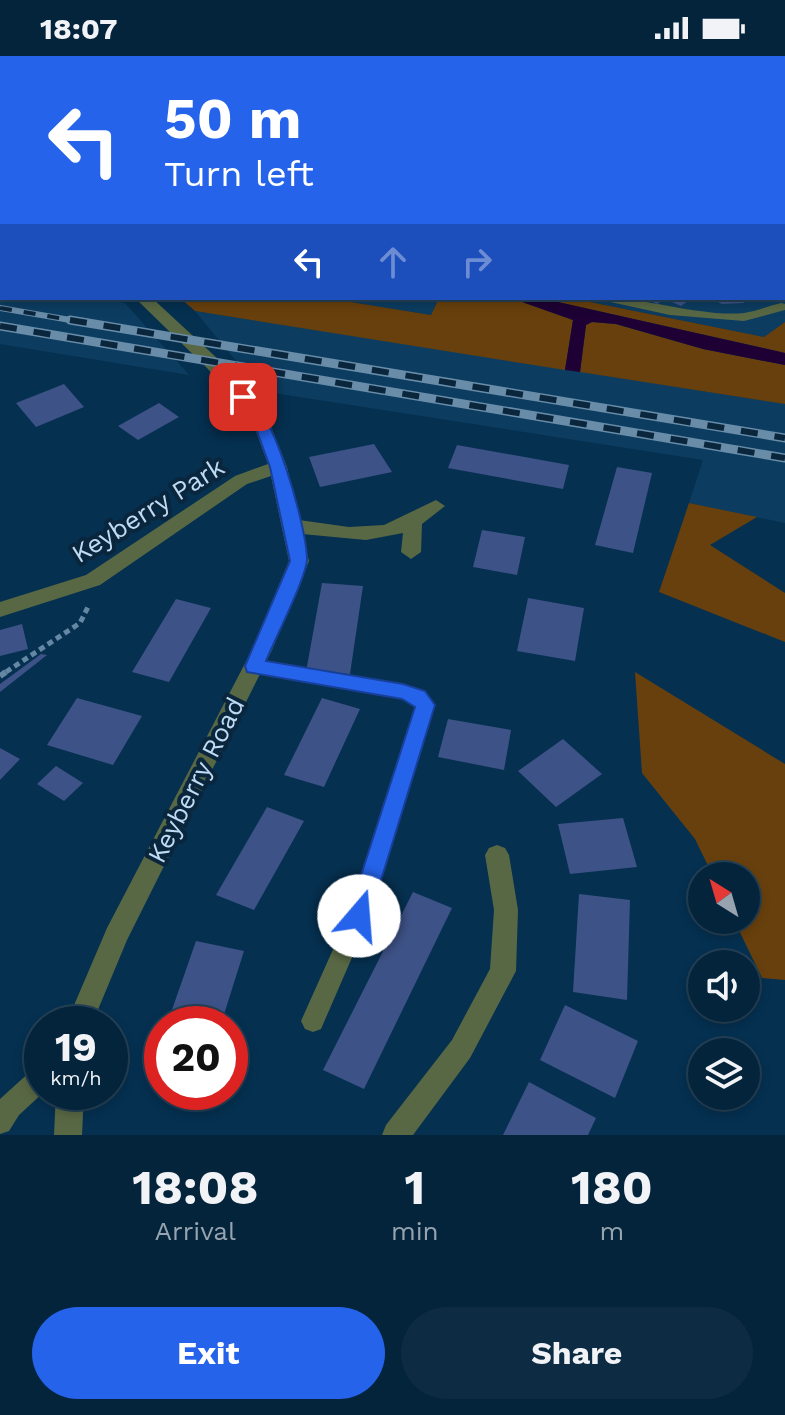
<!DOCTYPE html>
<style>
:root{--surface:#04243c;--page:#0d2c43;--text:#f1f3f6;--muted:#97a4af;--line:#254156;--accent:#2563eb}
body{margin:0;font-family:"Work Sans",sans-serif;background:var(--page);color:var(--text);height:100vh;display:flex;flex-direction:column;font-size:30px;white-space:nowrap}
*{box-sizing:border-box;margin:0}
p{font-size:26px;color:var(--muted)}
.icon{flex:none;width:44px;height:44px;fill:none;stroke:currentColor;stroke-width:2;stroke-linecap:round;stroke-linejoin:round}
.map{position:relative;height:1079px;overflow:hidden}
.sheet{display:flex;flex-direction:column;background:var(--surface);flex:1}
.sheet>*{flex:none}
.hud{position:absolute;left:0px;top:0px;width:786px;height:244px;box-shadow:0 4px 12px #0003,0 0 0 2px var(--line);background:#2563eb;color:#fff;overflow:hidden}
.needle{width:52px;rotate:323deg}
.tools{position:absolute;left:688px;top:806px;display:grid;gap:16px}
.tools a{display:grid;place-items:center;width:72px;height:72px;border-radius:50%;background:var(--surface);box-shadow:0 4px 12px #0003,0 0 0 2px var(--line);font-size:40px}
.speed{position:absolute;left:24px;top:950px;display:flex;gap:16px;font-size:40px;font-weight:700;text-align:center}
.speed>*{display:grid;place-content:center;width:104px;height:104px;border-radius:50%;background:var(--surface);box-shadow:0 4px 12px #0003,0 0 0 2px var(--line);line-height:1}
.speed small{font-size:20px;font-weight:400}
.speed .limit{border:12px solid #d22;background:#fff;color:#111}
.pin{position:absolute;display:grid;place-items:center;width:68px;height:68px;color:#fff;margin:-34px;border-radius:16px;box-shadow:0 4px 12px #0006}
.me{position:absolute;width:88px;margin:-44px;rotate:18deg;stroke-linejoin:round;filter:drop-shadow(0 0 6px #0008)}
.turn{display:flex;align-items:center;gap:28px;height:168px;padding:0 32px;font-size:36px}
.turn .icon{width:104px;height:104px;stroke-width:2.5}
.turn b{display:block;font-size:56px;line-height:68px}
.lanes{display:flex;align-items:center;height:76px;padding:0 32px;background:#0003;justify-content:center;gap:40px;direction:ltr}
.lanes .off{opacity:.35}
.eta{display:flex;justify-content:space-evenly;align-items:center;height:136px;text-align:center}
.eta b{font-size:48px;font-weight:700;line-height:56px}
.cta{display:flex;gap:16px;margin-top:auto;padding:16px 32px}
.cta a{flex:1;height:92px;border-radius:48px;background:var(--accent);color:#fff;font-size:32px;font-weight:700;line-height:92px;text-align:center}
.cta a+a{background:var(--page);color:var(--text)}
.status{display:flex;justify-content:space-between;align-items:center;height:56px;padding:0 40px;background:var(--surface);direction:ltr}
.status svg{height:22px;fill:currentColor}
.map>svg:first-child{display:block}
.built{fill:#0c3d61}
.green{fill:#68400d}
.water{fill:#1e0034}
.building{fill:#3d5287}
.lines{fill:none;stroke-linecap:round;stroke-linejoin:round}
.path-far2{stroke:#6487a4;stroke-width:3;stroke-dasharray:4 3;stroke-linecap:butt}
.path-far1{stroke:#6487a4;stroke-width:5;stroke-dasharray:6 4;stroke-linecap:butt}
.path{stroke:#6487a4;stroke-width:6;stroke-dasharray:7 5;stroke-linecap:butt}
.service{fill:#596844;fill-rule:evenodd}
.minor{fill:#596844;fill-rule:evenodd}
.trunk{fill:#8cab58;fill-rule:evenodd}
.rail-far1-casing{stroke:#698ca8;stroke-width:6}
.rail-casing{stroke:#698ca8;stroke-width:9}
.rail-far1{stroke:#0a263d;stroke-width:4;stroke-dasharray:12;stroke-linecap:butt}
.rail{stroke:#0a263d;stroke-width:6;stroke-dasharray:17;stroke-linecap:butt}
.route{fill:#2563eb;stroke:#184099;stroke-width:2}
.labels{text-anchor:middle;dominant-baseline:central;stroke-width:8;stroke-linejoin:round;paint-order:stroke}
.street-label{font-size:26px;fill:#bfdaf3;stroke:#0a263d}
</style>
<div class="status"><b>18:07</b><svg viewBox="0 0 49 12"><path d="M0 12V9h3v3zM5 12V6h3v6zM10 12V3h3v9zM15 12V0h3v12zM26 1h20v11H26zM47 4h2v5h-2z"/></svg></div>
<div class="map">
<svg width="785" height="1079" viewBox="0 0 785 1079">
<rect width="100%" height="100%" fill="#053050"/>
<!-- built -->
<path class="built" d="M 785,142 L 785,266 L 764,281 L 570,242 L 784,242 Z
M 0,227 L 2,242 L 94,242 L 125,247 L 189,319 L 0,288 Z
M 326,242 L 439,242 L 431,259 Z
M 195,255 L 785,348 L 785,467 L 689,447 L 703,404 L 261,335 Z"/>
<!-- green -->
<path class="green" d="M 180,242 L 326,242 L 431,259 L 439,242 L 511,242 L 573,264 L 565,314 L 195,255 Z
M 540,242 L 570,242 L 764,281 L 785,266 L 785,297 Z
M 592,266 L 616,268 L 703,293 L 785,309 L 785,348 L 580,316 L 586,269 Z
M 689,447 L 757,461 L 710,489 L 785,537 L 785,586 L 659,536 Z
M 635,616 L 785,708 L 785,924 L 762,922 L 734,864 L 746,864 L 746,820 L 713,820 L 695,783 L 642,717 Z"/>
<!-- water -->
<path class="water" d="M 511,242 L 540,242 L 785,297 L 785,309 L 703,293 L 616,268 L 592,266 L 586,269 L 580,316 L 565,314 L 573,264 Z"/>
<!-- building -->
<path class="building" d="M 645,242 L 692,242 L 681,250 L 665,243 L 657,248 Z
M 710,242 L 750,242 L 743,247 L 722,248 Z
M 64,328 L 84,351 L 36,371 L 16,347 Z
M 159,347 L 179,361 L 138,384 L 118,370 Z
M 374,388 L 392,416 L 320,431 L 309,401 Z
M 457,389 L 569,409 L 563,433 L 448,412 Z
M 617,411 L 652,417 L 633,497 L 595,489 Z
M 482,474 L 525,481 L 517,519 L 473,511 Z
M 322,527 L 363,530 L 350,618 L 306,616 Z
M 528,542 L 584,552 L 575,605 L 517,595 Z
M 176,543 L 211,552 L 169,626 L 132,616 Z
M 22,568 L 28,593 L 0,600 L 0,574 Z
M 41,598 L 47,599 L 0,636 L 0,628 Z
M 77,642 L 142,660 L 113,709 L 47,689 Z
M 322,642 L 360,653 L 324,731 L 284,719 Z
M 448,663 L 511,674 L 504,714 L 438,701 Z
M 563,683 L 602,718 L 556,751 L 518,715 Z
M 0,692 L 20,703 L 0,724 Z
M 56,710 L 83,727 L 64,745 L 37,728 Z
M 267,751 L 304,765 L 254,854 L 216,839 Z
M 623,762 L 637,811 L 570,818 L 558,768 Z
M 413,836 L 452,852 L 364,1033 L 323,1014 Z
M 579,838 L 630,844 L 627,944 L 573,936 Z
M 196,885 L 244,895 L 221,968 L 167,968 Z
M 565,949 L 638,985 L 615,1042 L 540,1004 Z
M 162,984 L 162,1013 L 152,1011 Z
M 529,1026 L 596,1062 L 588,1079 L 503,1079 Z"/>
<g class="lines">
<!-- path-far2 -->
<path class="path-far2" d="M 102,0 L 128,2"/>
<!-- path-far1 -->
<path class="path-far1" d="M 6,616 L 80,567 L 89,549"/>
<!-- path -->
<path class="path" d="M 0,620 L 9,614"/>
<!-- service -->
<path class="service" d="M 604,242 C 649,242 700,261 744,257 C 756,255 769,250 781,247 L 785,248 L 785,254 L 744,265 L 670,259 L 606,245 Z
M 254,603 L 403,628 L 425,636 L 435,649 L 370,860 L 321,973 L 313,976 L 305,973 L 301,965 L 348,860 L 415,651 L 402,643 L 247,615 L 245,610 L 247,605 Z
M 42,1010 L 42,1036 L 44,1036 L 19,1059 L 9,1075 L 0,1078 L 0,1043 L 33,1013 Z"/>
<!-- minor -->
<path class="minor" d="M 784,55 L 785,55 L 785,63 L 784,63 Z
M 0,113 L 2,113 L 2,122 L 0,122 Z
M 135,242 L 152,242 L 219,304 L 264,353 L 287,411 L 299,464 L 349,471 L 384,469 L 436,444 L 445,450 L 422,468 L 421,496 L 411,503 L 401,496 L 403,477 L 366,484 L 302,478 L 309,505 L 272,594 L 127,884 L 92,968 L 66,968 L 107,872 L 252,594 L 289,505 L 271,420 L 247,428 L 100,529 L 0,561 L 0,546 L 86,519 L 235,420 L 268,408 L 250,359 L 207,312 Z
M 497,789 L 505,792 L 509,799 L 518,854 L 516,915 L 470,1002 L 413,1079 L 382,1079 L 386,1069 L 452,984 L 490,913 L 494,854 L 485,799 L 489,792 Z
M 56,1036 L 84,1036 L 82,1079 L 54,1079 Z"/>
<!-- trunk -->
<path class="trunk" d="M 431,0 L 452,0 L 454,2 L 433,2 Z
M 498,0 L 514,0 L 516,2 L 500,2 Z
M 528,0 L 545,0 L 547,2 L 530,2 Z
M 557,0 L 572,0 L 574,2 L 559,2 Z
M 784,95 L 785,95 L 785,103 L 784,103 Z
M 784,110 L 785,111 L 785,121 L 784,120 Z
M 784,131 L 785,131 L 785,141 L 784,141 Z"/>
<!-- rail-far1 casing -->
<g class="rail-far1-casing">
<path id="rail-far1" d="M 0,252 L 82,266"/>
</g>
<!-- rail casing -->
<g class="rail-casing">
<path id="rail" d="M 70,264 L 785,382
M 0,270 L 785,402"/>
</g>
<!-- rail-far1 -->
<use href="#rail-far1" class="rail-far1"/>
<!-- rail -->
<use href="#rail" class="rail"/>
</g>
<!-- route -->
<path class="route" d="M 243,336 C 272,345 307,473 307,503 C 307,520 274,585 266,605 L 403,628 L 425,635 L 435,649 L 370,860 L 367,868 L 359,871 L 351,868 L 348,860 L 415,651 L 402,643 L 247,616 L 245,610 L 290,505 L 270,411 L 251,359 L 236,341 Z"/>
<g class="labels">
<!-- street labels -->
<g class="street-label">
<text transform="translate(148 454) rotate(-32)">Keyberry Park</text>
<text transform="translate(196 724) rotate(-63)">Keyberry Road</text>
</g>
</g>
</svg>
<div class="tools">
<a><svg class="needle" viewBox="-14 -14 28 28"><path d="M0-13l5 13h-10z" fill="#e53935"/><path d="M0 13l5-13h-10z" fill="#97a4af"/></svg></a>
<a><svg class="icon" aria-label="sound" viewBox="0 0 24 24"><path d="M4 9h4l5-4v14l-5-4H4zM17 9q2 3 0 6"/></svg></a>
<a><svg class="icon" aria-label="layers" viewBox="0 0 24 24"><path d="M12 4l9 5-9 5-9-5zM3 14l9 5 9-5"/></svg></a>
</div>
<div class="speed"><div>19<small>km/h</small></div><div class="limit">20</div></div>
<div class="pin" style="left:243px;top:341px;background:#d93025"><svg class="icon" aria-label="arrive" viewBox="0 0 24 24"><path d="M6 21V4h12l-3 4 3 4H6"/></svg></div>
<svg class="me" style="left:359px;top:860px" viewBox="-20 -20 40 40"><circle r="19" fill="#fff"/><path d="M0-13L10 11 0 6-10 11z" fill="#2563eb"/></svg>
<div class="hud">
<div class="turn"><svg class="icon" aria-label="left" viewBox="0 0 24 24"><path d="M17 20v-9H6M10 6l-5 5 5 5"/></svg><div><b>50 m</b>Turn left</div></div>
<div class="lanes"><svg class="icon" aria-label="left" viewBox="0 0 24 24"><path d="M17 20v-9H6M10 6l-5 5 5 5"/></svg><svg class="icon off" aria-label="ahead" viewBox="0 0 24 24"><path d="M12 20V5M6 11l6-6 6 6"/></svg><svg class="icon off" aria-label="right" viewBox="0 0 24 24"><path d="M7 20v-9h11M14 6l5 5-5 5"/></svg></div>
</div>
</div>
<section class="sheet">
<div class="eta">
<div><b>18:08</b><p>Arrival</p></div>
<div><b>1</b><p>min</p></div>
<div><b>180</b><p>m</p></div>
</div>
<div class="cta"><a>Exit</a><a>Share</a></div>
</section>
